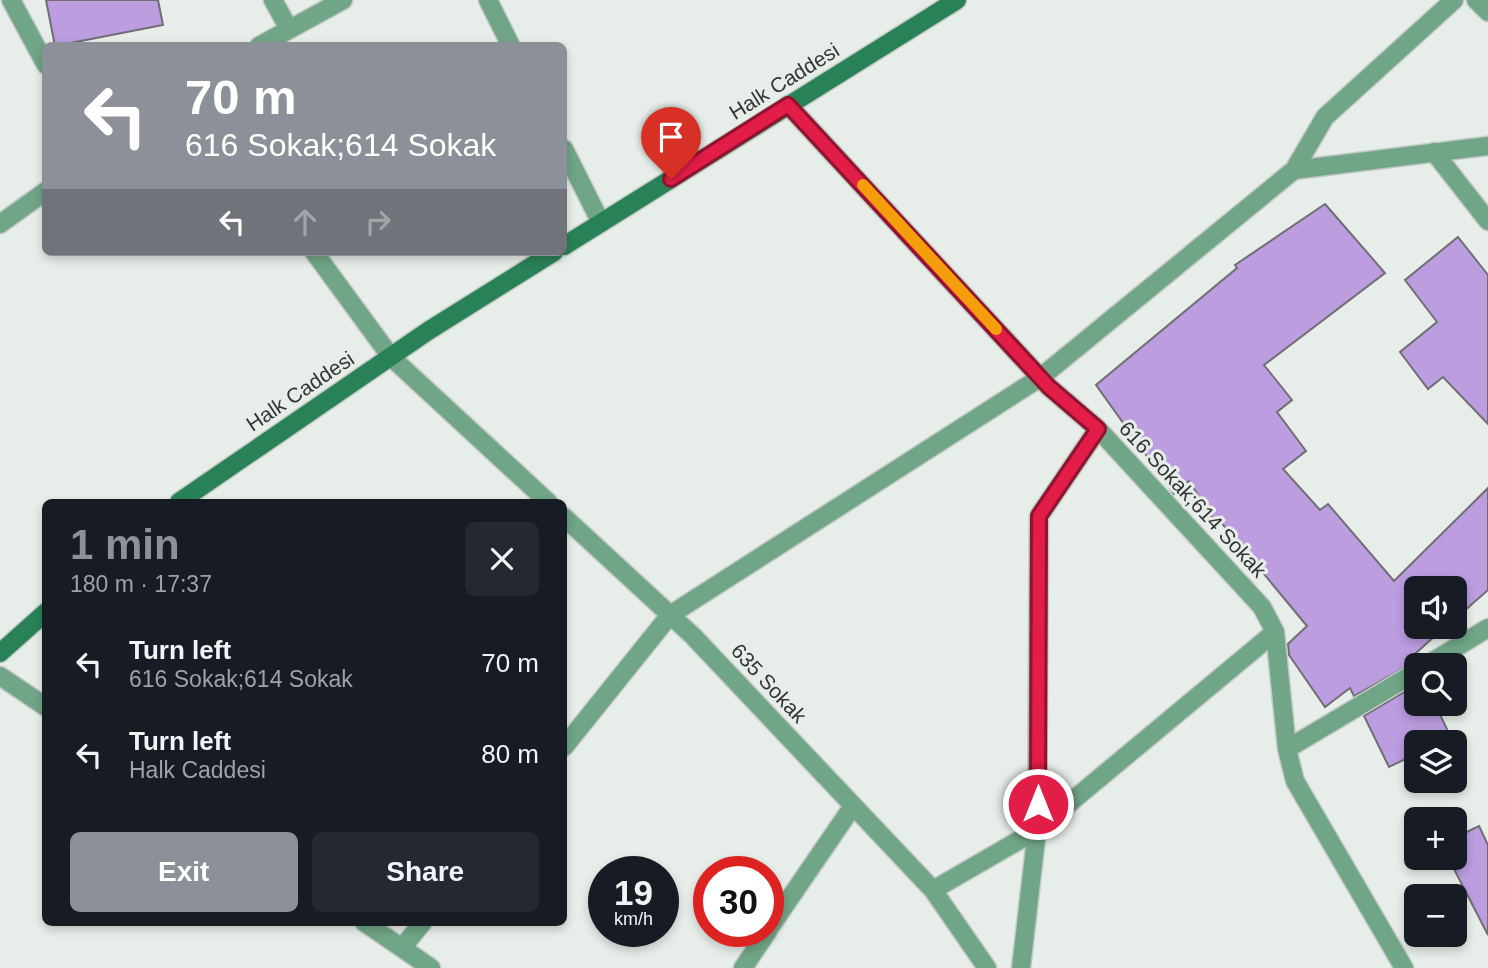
<!DOCTYPE html>
<meta charset="utf-8">
<style>
:root{--surface:#171b24;--page:#242831;--text:#f1f3f6;--muted:#9ea1a6;--accent:#8c9099}
body{margin:0;font-family:Helvetica,sans-serif;background:var(--page);color:var(--text);height:100vh;display:flex;flex-direction:column;font-size:26px;white-space:nowrap}
*{box-sizing:border-box;margin:0}
p{font-size:23px;color:var(--muted)}
.icon{flex:none;width:38px;height:38px;fill:none;stroke:currentColor;stroke-width:2;stroke-linecap:round;stroke-linejoin:round}
.map{position:relative;flex:1;overflow:hidden}
.panel{position:absolute;left:42px;top:499px;width:525px;height:427px;display:flex;flex-direction:column;background:var(--surface);border-radius:10px;box-shadow:0 4px 10px #0003}
.panel>*{flex:none}
.banner{position:absolute;left:42px;top:42px;width:525px;height:214px;border-radius:10px;box-shadow:0 4px 10px #0003;background:#8c9099;color:#fff;overflow:hidden}
.fabs{position:absolute;left:1404px;top:576px;display:grid;gap:14px}
.fabs a{display:grid;place-items:center;width:63px;height:63px;border-radius:10px;background:var(--surface);box-shadow:0 4px 10px #0003;font-size:35px}
.speed{position:absolute;left:588px;top:856px;display:flex;gap:14px;font-size:35px;font-weight:700;text-align:center}
.speed>*{display:grid;place-content:center;width:91px;height:91px;border-radius:50%;background:var(--surface);box-shadow:0 4px 10px #0003;line-height:1}
.speed small{font-size:18px;font-weight:400}
.speed .limit{border:10px solid #d22;background:#fff;color:#111}
.pin{position:absolute;display:grid;place-items:center;width:60px;height:60px;color:#fff;margin:-72px -30px;border-radius:50% 50% 50% 0;rotate:-45deg;box-shadow:0 0 7px #0007}
.pin .icon{rotate:45deg}
.me{position:absolute;width:77px;margin:-38px;rotate:0deg;stroke-linejoin:round;filter:drop-shadow(0 0 5px #0008)}
.turn{display:flex;align-items:center;gap:24px;height:147px;padding:0 28px;font-size:32px}
.turn .icon{width:91px;height:91px;stroke-width:2.5}
.turn b{display:block;font-size:49px;line-height:60px}
.lanes{display:flex;align-items:center;height:66px;padding:0 28px;background:#0003;justify-content:center;gap:35px;direction:ltr}
.lanes .off{opacity:.35}
.round{display:grid;place-items:center;flex:none;width:74px;height:74px;border-radius:10px;background:var(--page)}
.head{display:flex;align-items:center;justify-content:space-between;height:119px;padding:0 28px}
h1{font-size:42px;font-weight:700;line-height:52px;color:var(--accent)}
.primary-button{display:flex;gap:14px;margin-top:auto;padding:14px 28px}
.primary-button a{flex:1;height:80px;border-radius:10px;background:var(--accent);color:#fff;font-size:28px;font-weight:700;line-height:80px;text-align:center}
.primary-button a+a{background:var(--page);color:var(--text)}
ul{padding:0;list-style:none}
li{display:flex;align-items:center;gap:21px;height:91px;padding:0 28px}
li div{flex:1}
li b{display:block;font-size:26px}
li em{font-style:normal}
.map>svg:first-child{display:block}
.building{fill:#bb9de0;stroke:#706e74;stroke-width:2}
.lines{fill:none;stroke-linecap:round;stroke-linejoin:round}
.lane-casing{stroke:#c3c9c5;stroke-width:21}
.street-casing{stroke:#c3c9c5;stroke-width:21}
.secondary-casing{stroke:#c3c9c5;stroke-width:21}
.lane{stroke:#71a587;stroke-width:18}
.street{stroke:#71a587;stroke-width:18}
.secondary{stroke:#298257;stroke-width:18}
.route-casing{stroke:#92132f;stroke-width:18}
.route{stroke:#e11d48;stroke-width:12}
.slow{stroke:#f59e0b;stroke-width:12}
.labels{text-anchor:middle;dominant-baseline:central;stroke-width:6;stroke-linejoin:round;paint-order:stroke}
.street-label{font-size:21px;fill:#343635;stroke:#e7eee9}
</style>
<div class="map">
<svg width="1488" height="968" viewBox="0 0 1488 968">
<rect width="100%" height="100%" fill="#e7eee9"/>
<!-- building -->
<path class="building" d="M 46,0 L 158,0 L 163,25 L 55,46 Z
M 1325,204 L 1385,273 L 1264,365 L 1292,400 L 1277,412 L 1306,451 L 1283,469 L 1320,510 L 1328,504 L 1394,581 L 1488,488 L 1488,590 L 1454,620 L 1454,588 L 1416,588 L 1416,626 L 1446,626 L 1416,653 L 1416,661 L 1354,696 L 1350,688 L 1325,707 L 1289,655 L 1288,644 L 1307,626 L 1220,521 L 1216,524 L 1189,481 L 1174,494 L 1096,385 L 1237,268 L 1235,265 Z
M 1458,237 L 1488,275 L 1488,424 L 1443,377 L 1428,389 L 1400,352 L 1437,322 L 1405,280 Z
M 1416,685 L 1416,704 L 1435,704 L 1453,742 L 1416,742 L 1416,754 L 1389,767 L 1364,716 Z
M 1479,826 L 1488,845 L 1488,935 L 1454,869 L 1454,838 Z"/>
<g class="lines">
<!-- lane casing -->
<g class="lane-casing">
<path id="lane" d="M 768,930 L 853,806
M 743,968 L 768,931"/>
</g>
<!-- street casing -->
<g class="street-casing">
<path id="street" d="M 11,0 L 46,65
M 273,0 L 289,29
M 488,0 L 511,46
M 1476,0 L 1488,12
M 259,46 L 343,0
M 788,105 L 1049,387 L 1098,429 L 1262,607 L 1275,632 L 1287,749 L 1295,781 L 1404,968
M 564,149 L 601,223
M 1434,152 L 1488,221
M 1294,170 L 1488,146
M 0,224 L 46,191
M 314,252 L 391,357 L 548,502
M 564,517 L 693,636 L 933,890 L 987,968
M 1427,665 L 1488,628
M 0,676 L 46,707
M 564,747 L 670,615 L 1041,377 L 1294,170 L 1325,117 L 1454,0
M 1287,749 L 1416,672
M 933,890 L 1037,830 L 1275,632
M 364,922 L 431,968
M 402,948 L 423,922
M 1021,968 L 1037,830 L 1039,516 L 1098,429"/>
</g>
<!-- secondary casing -->
<g class="secondary-casing">
<path id="secondary" d="M 564,246 L 957,0
M 179,502 L 428,331 L 554,252
M 0,653 L 46,612"/>
</g>
<!-- lane -->
<use href="#lane" class="lane"/>
<!-- street -->
<use href="#street" class="street"/>
<!-- secondary -->
<use href="#secondary" class="secondary"/>
</g>
<g class="lines">
<!-- route casing -->
<g class="route-casing">
<path id="route" d="M 671,179 L 788,105 L 1049,387 L 1098,429 L 1039,516 L 1038,804"/>
</g>
<!-- route -->
<use href="#route" class="route"/>
<!-- slow -->
<path class="slow" d="M 863,185 L 996,329"/>
</g>
<g class="labels">
<!-- street labels -->
<g class="street-label">
<text transform="translate(784 81) rotate(-32)">Halk Caddesi</text>
<text transform="translate(300 391) rotate(-34)">Halk Caddesi</text>
<text transform="translate(1193 499) rotate(47)">616 Sokak;614 Sokak</text>
<text transform="translate(769 683) rotate(47)">635 Sokak</text>
</g>
</g>
</svg>
<div class="fabs">
<a><svg class="icon" aria-label="sound" viewBox="0 0 24 24"><path d="M4 9h4l5-4v14l-5-4H4zM17 9q2 3 0 6"/></svg></a>
<a><svg class="icon" aria-label="search" viewBox="0 0 24 24"><circle cx="10" cy="10" r="6"/><path d="M15 15l6 6"/></svg></a>
<a><svg class="icon" aria-label="layers" viewBox="0 0 24 24"><path d="M12 4l9 5-9 5-9-5zM3 14l9 5 9-5"/></svg></a>
<a>+</a>
<a>−</a>
</div>
<div class="speed"><div>19<small>km/h</small></div><div class="limit">30</div></div>
<div class="pin" style="left:671px;top:179px;background:#d93025"><svg class="icon" aria-label="arrive" viewBox="0 0 24 24"><path d="M6 21V4h12l-3 4 3 4H6"/></svg></div>
<svg class="me" style="left:1038px;top:804px" viewBox="-20 -20 40 40"><circle r="17" fill="#e11d48" stroke="#fff" stroke-width="3"/><path d="M0-11L8 9 0 5-8 9z" fill="#fff"/></svg>
<div class="banner">
<div class="turn"><svg class="icon" aria-label="left" viewBox="0 0 24 24"><path d="M17 20v-9H6M10 6l-5 5 5 5"/></svg><div><b>70 m</b>616 Sokak;614 Sokak</div></div>
<div class="lanes"><svg class="icon" aria-label="left" viewBox="0 0 24 24"><path d="M17 20v-9H6M10 6l-5 5 5 5"/></svg><svg class="icon off" aria-label="ahead" viewBox="0 0 24 24"><path d="M12 20V5M6 11l6-6 6 6"/></svg><svg class="icon off" aria-label="right" viewBox="0 0 24 24"><path d="M7 20v-9h11M14 6l5 5-5 5"/></svg></div>
</div>
<section class="panel">
<div class="head"><div><h1>1 min</h1><p>180 m · 17:37</p></div><a class="round"><svg class="icon" aria-label="close" viewBox="0 0 24 24"><path d="M6 6l12 12M18 6L6 18"/></svg></a></div>
<ul>
<li><svg class="icon" aria-label="left" viewBox="0 0 24 24"><path d="M17 20v-9H6M10 6l-5 5 5 5"/></svg><div><b>Turn left</b><p>616 Sokak;614 Sokak</p></div><em>70 m</em></li>
<li><svg class="icon" aria-label="left" viewBox="0 0 24 24"><path d="M17 20v-9H6M10 6l-5 5 5 5"/></svg><div><b>Turn left</b><p>Halk Caddesi</p></div><em>80 m</em></li>
</ul>
<div class="primary-button"><a>Exit</a><a>Share</a></div>
</section>
</div>
